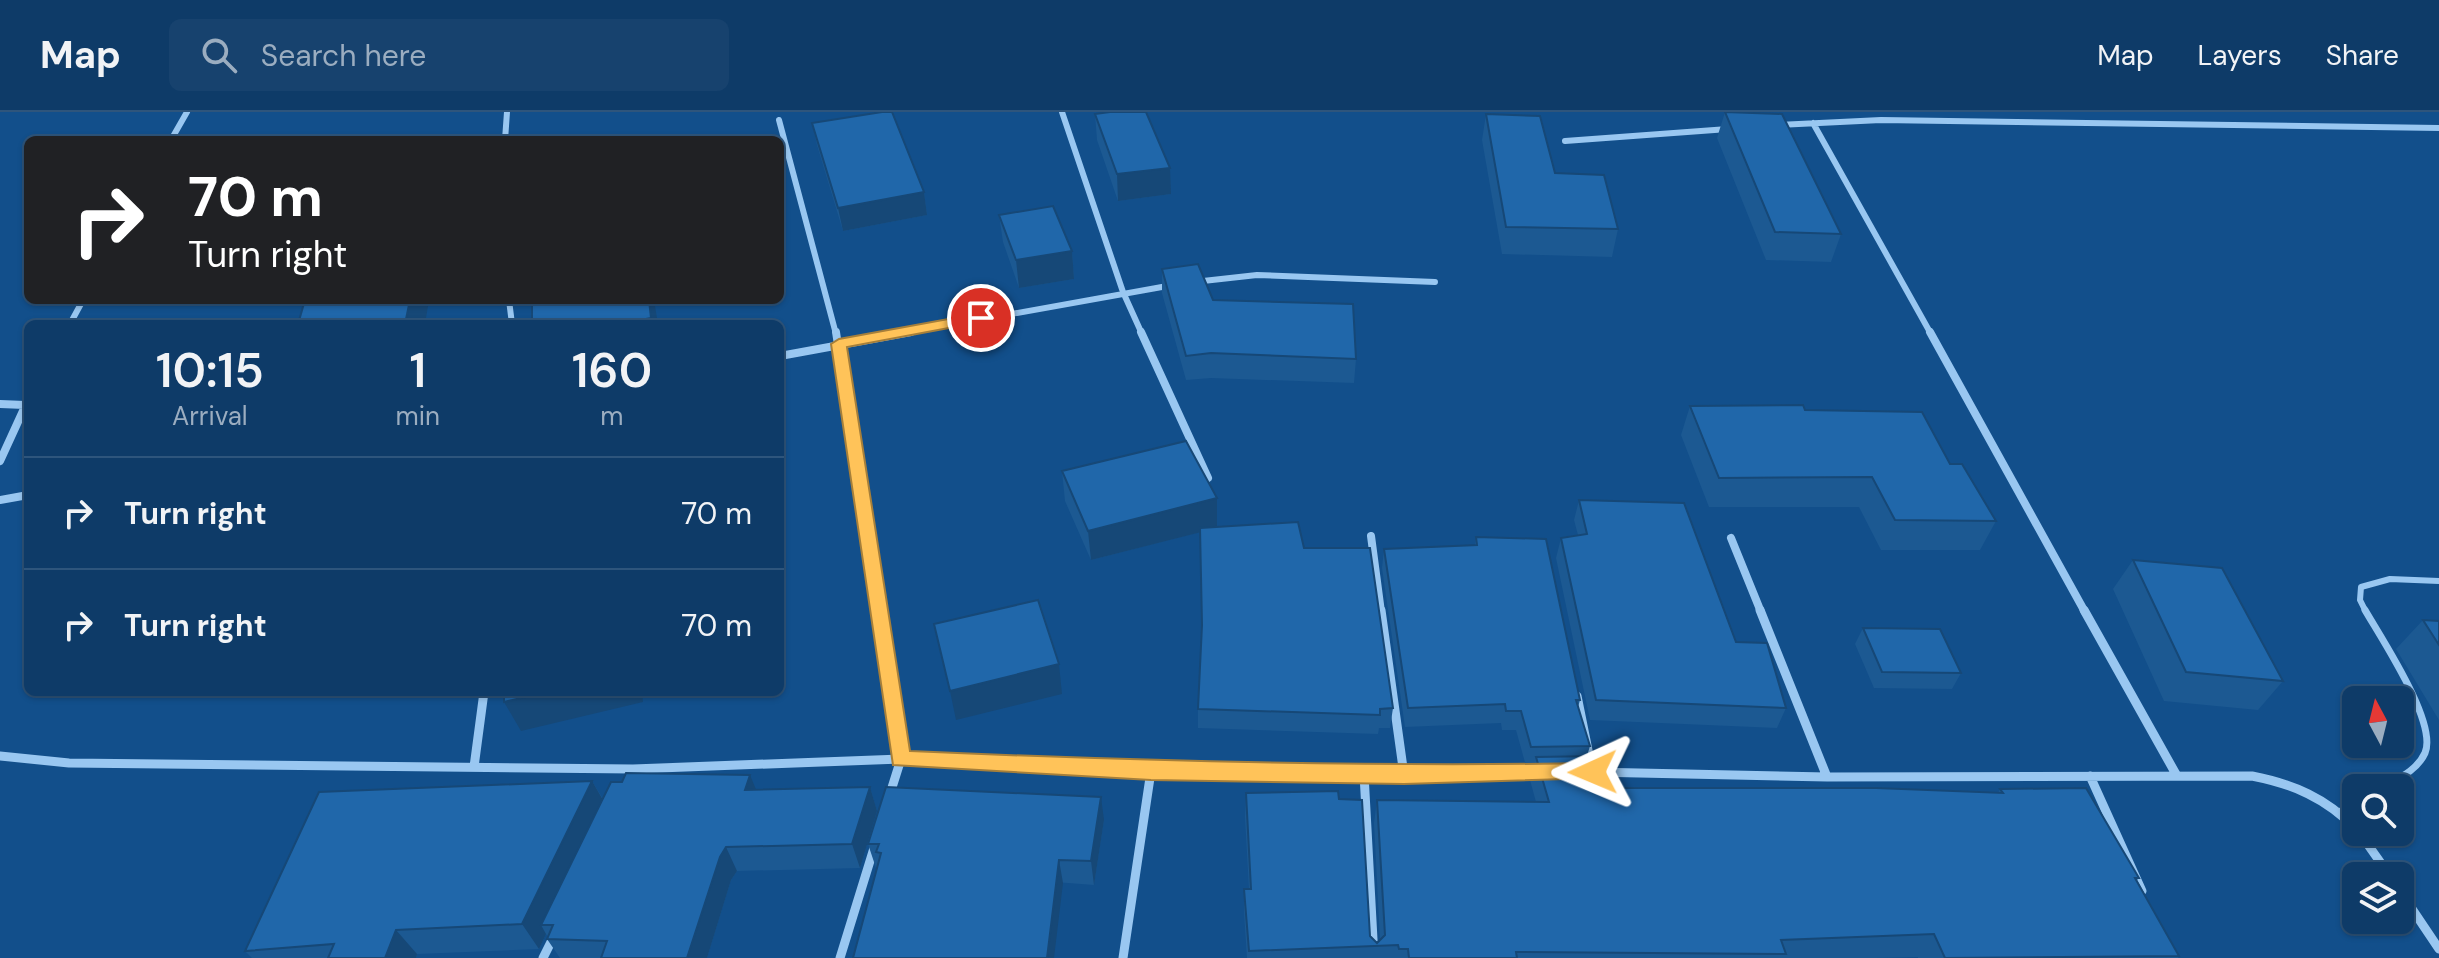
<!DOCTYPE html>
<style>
:root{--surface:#0e3b68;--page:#17426e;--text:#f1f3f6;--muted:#9badc0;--line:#2e557c}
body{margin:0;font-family:"DM Sans",sans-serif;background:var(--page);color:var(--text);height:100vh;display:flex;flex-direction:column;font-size:30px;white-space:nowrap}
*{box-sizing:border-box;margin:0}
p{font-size:26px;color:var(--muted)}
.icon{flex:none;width:44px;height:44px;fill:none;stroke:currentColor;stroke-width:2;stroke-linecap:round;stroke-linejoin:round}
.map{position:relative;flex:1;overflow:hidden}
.drawer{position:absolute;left:24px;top:208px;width:760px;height:376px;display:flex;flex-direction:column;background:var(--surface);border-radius:12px;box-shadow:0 2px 6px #0004,0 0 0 2px var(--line)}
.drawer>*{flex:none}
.banner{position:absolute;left:24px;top:24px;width:760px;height:168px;border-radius:12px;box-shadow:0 2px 6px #0004,0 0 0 2px var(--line);background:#202124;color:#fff;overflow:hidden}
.needle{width:52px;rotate:353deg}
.buttons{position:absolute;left:2342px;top:574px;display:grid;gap:16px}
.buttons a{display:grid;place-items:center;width:72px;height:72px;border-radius:12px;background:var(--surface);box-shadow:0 2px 6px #0004,0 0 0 2px var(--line);font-size:40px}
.pin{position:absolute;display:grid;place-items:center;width:68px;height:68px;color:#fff;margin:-34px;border:4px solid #fff;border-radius:50%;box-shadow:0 2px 8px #0007}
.me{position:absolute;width:88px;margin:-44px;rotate:269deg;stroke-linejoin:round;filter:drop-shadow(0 0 6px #0008)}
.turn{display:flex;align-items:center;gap:28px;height:168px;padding:0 32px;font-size:36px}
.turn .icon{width:104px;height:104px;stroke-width:2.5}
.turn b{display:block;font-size:56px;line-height:68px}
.eta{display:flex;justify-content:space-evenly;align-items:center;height:136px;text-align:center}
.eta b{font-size:48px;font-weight:600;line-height:56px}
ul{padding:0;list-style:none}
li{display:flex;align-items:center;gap:24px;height:112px;padding:0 32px;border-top:2px solid var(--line)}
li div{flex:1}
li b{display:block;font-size:30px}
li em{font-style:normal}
header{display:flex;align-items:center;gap:48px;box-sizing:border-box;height:112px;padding:0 40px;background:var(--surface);border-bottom:2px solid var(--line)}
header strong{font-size:38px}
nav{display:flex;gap:44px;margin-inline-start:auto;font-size:28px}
.search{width:560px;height:72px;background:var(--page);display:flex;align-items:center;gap:20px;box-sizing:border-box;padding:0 28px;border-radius:12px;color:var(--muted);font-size:30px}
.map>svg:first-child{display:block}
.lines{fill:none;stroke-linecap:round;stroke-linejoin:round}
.lane-far1{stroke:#99c7f1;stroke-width:6}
.lane{stroke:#99c7f1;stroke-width:7}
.street-far2{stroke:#99c7f1;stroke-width:6}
.street-far1{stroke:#99c7f1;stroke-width:8}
.street{stroke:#99c7f1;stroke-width:9}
.wall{fill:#1c5992}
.shaded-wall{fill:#164877}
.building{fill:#2067aa;stroke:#164877;stroke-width:2}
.route{fill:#ffc359;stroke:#a67f3a;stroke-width:2}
</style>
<header>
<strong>Map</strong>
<div class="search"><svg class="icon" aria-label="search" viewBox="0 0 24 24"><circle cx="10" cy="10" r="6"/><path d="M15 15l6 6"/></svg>Search here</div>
<nav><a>Map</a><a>Layers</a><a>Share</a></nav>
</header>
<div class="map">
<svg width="2439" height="846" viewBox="0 0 2439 846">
<rect width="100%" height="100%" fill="#124f8b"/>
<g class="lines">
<!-- lane-far1 -->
<path class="lane-far1" d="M 2366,500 L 2360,488 L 2361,475 L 2390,467 L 2439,469"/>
<!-- lane -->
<path class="lane" d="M 2365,498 C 2381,526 2438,611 2425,641 C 2417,659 2397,667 2381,676
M 2341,699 L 2356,690"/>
<!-- street-far2 -->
<path class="street-far2" d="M 1062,0 L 1123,180 L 1142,222
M 779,8 L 836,222
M 1813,11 L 1931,222
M 1778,13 L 1881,8 L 2439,16
M 171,28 L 187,0
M 505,28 L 507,0
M 1565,29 L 1728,17
M 1194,170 L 1257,163 L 1435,170
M 509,188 L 512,212
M 70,212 L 83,188
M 900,222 L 1173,173"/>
<!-- street-far1 -->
<path class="street-far1" d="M 836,220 L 879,500
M 1141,220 L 1208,366
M 1930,220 L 2085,500
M 780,244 L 911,220
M 0,292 L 25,293
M 0,349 L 28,288
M 0,388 L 28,383
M 1371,424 L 1381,500
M 1731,426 L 1761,500"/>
<!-- street -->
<path class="street" d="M 879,498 L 901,647 L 889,685
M 1381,498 L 1404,663
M 1760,498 L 1827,665
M 2084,498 L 2177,664
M 1577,584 L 1591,653
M 0,644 L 69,651 L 633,657 L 901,647 L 1151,659 L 1542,661
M 474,655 L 484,580
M 1592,660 L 1827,665 L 2252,664 C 2293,672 2326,686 2356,717
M 1364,662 L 1374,846
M 2090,664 L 2142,779
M 2359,720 L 2390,764
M 2400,779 L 2439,837
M 543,846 L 554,824
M 840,846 L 874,736
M 1123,846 L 1151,659"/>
</g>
<!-- wall -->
<path class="wall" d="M 1725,0 L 1841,122 L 1831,150 L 1766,148 L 1717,26 Z
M 1095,2 L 1171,82 L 1118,89 L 1097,28 Z
M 1486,2 L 1618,117 L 1612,145 L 1502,142 L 1482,28 Z
M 812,11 L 924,80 L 927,103 L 843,119 L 817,33 Z
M 999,103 L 1072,139 L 1074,167 L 1019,176 L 1003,130 Z
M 1162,157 L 1213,188 L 1356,247 L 1354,271 L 1211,266 L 1186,268 L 1162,181 Z
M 1690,294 L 1805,298 L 1950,352 L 1996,409 L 1980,438 L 1881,438 L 1859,395 L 1709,395 L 1681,323 Z
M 1062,359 L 1217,386 L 1217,415 L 1304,436 L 1393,596 L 1390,616 L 1379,616 L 1378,622 L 1198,616 L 1198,597 L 1202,516 L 1200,420 L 1091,448 L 1065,389 Z
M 1579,388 L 1736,530 L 1786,596 L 1777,616 L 1590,608 L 1556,446 L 1561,426 L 1578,423 L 1574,408 Z
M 1476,425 L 1580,588 L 1578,595 L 1590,634 L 1587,644 L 1606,676 L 1998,681 L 2000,677 L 2139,766 L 2137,768 L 2179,844 L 2178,846 L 1918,846 L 1918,845 L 1877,846 L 1247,846 L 1244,800 L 1244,777 L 1249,777 L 1245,705 L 1246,681 L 1339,687 L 1370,824 L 1377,831 L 1380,828 L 1374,711 L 1377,688 L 1536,690 L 1530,668 L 1534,653 L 1526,654 L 1516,618 L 1502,618 L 1501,611 L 1405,615 L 1382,456 L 1384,437 L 1475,433 Z
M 2133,448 L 2283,569 L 2258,598 L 2164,589 L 2113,477 Z
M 2423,508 L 2439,509 L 2439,608 L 2396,537 Z
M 1863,516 L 1961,561 L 1952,577 L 1874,576 L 1855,532 Z
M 592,669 L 603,687 L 756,678 L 870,675 L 877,699 L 860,756 L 737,759 L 731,768 L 707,846 L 560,846 L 547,827 L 548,825 L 546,822 L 539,837 L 417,842 L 416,846 L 252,846 L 245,839 Z
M 1104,708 L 1094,773 L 876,756 L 868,732 Z"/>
<!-- shaded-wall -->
<path class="shaded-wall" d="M 1170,56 L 1171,82 L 1118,89 L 1117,62 Z
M 924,80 L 927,103 L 843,119 L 838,96 Z
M 1072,139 L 1074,167 L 1019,176 L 1016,148 Z
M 410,188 L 429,188 L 425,212 L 405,212 Z
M 649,188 L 654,188 L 658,212 L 620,212 Z
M 1217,386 L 1217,416 L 1091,448 L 1088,419 Z
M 1059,552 L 1062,582 L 956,608 L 950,579 Z
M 547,580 L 642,580 L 643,590 L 521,619 L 504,590 Z
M 750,663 L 760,687 L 745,678 Z
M 592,669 L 607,695 L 541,813 L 546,822 L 539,837 L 522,812 Z
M 870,675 L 877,699 L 860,756 L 852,732 Z
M 1101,685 L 1104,708 L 1094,773 L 1091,749 Z
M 726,735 L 737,759 L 731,768 L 707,846 L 687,846 L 720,745 Z
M 1059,748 L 1063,771 L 1054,846 L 1047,846 Z
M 396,818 L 417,842 L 416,846 L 385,846 Z"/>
<!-- building -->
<path class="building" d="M 882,0 L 892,0 L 924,80 L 838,96 L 812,11 Z
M 1110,0 L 1146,0 L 1170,56 L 1117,62 L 1095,2 Z
M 1725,0 L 1782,2 L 1841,122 L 1775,120 Z
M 1486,2 L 1540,4 L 1555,61 L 1604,63 L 1618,117 L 1506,115 Z
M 1053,94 L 1072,139 L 1016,148 L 999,103 Z
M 1198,152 L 1213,188 L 1353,192 L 1356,247 L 1211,241 L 1186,244 L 1162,157 Z
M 305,188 L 410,188 L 405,212 L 298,212 Z
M 532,188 L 649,188 L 651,206 L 620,212 L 532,212 Z
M 1803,293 L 1805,298 L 1922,300 L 1950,352 L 1962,352 L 1996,409 L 1895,408 L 1872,365 L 1719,366 L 1690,294 Z
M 1186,329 L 1217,386 L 1088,419 L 1062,359 Z
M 1579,388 L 1684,391 L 1736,530 L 1767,531 L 1786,596 L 1596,588 L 1561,426 L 1587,422 Z
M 1298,410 L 1304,436 L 1370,436 L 1393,596 L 1380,597 L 1380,603 L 1198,597 L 1202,513 L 1200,416 Z
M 1476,425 L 1546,427 L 1580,588 L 1576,588 L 1590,634 L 1531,635 L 1521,599 L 1506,599 L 1505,592 L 1408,596 L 1384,437 L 1477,433 Z
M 2133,448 L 2222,456 L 2283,569 L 2186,560 Z
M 1038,488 L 1059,552 L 950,579 L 934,512 Z
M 2423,508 L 2439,509 L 2439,533 Z
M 1863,516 L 1940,517 L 1961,561 L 1882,560 Z
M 504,580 L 547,580 L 504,590 Z
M 1596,644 L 1606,676 L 1876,676 L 2003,681 L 2000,677 L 2086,676 L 2139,766 L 2135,766 L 2179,844 L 1945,846 L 1934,822 L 1781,828 L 1786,842 L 1516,840 L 1517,846 L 1409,846 L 1408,837 L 1399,837 L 1398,833 L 1249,839 L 1244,777 L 1251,777 L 1246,681 L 1338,679 L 1339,687 L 1362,688 L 1370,824 L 1377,831 L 1385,823 L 1377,688 L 1549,690 L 1536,645 Z
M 626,661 L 750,663 L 745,678 L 870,675 L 852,732 L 726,735 L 720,745 L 687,846 L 601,846 L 607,829 L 547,827 L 553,813 L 541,813 L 611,670 L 622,670 Z
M 592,669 L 522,812 L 396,818 L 385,846 L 328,846 L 334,832 L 245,839 L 319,680 Z
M 886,675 L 1101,685 L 1091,749 L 1059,748 L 1047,846 L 853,846 L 881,741 L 876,740 L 879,732 L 868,732 Z"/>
<!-- route -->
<path class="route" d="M 981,201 L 988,206 L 986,209 L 847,235 L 910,639 C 1138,649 1365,655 1593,651 L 1600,654 L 1604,660 L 1600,666 L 1404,672 L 1151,668 L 893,653 L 831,232 L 839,227 Z"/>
</svg>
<div class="buttons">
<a><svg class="needle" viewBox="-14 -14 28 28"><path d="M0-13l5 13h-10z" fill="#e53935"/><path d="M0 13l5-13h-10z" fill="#9badc0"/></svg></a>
<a><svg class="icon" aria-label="search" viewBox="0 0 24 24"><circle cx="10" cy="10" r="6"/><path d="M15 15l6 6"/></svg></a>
<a><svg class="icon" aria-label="layers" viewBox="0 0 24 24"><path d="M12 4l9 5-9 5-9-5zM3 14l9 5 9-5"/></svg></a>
</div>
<div class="pin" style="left:981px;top:206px;background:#d93025"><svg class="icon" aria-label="arrive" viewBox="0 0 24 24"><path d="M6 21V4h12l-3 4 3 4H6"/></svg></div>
<svg class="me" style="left:1593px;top:660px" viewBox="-20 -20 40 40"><path d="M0-17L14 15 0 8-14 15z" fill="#ffc359" stroke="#fff" stroke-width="4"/></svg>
<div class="banner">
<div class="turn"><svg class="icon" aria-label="right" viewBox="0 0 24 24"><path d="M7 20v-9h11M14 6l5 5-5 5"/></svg><div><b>70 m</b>Turn right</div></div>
</div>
<section class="drawer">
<div class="eta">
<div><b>10:15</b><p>Arrival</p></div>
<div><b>1</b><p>min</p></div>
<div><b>160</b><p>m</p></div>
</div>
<ul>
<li><svg class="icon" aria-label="right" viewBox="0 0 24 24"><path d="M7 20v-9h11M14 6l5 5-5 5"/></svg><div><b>Turn right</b></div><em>70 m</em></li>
<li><svg class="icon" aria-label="right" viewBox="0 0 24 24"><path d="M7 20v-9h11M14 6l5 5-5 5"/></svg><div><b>Turn right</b></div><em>70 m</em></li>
</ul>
</section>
</div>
